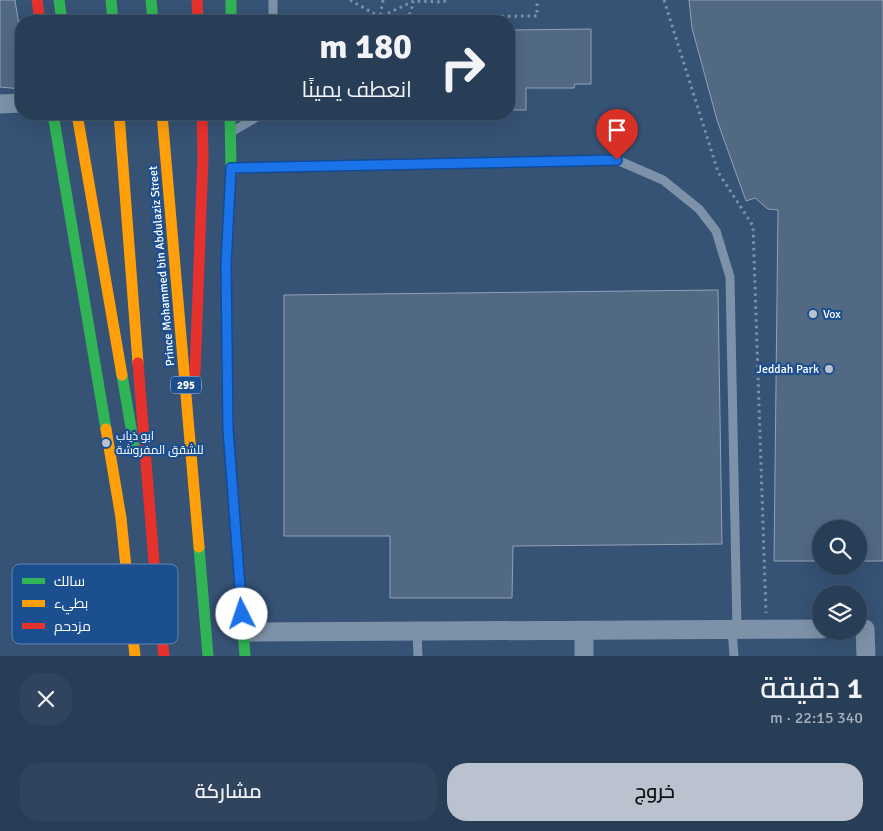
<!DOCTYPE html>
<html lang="ar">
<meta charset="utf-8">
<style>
:root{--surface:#283e57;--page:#30455d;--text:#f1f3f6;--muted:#a5aeba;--line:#44576d;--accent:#b9c2ce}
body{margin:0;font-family:Signika,Cairo,sans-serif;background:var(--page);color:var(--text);direction:rtl;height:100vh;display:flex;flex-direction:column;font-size:19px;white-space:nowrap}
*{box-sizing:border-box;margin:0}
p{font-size:16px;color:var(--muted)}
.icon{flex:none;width:28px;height:28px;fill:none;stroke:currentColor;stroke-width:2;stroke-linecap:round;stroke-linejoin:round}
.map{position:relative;height:656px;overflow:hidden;direction:ltr}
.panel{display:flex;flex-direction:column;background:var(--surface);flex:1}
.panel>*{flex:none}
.guide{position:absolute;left:15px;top:15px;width:500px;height:105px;border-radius:20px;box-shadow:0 5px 20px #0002,0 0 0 1px var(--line);direction:rtl;background:#283e57;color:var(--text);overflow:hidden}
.fabs{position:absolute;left:812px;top:520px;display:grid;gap:10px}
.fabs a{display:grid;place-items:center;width:55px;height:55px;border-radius:50%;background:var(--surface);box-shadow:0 5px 20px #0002,0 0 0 1px var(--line);font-size:25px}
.pin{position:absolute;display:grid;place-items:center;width:42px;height:42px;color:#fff;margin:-51px -21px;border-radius:50% 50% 50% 0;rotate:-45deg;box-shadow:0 0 5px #0007}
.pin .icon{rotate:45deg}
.me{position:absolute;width:55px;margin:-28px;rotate:356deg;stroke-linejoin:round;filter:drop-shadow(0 0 4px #0008)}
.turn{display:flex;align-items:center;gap:18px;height:105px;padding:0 20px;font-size:22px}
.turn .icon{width:65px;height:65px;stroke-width:2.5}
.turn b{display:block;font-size:35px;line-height:42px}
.round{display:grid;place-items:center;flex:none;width:52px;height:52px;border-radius:20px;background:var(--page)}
.head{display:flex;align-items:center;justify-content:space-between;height:85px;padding:0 20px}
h1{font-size:30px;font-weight:600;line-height:38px}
.primary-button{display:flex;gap:10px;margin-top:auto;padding:10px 20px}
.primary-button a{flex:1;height:58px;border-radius:20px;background:var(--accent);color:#111;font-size:20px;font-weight:600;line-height:58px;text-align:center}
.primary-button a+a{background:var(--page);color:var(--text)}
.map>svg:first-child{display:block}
.building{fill:#526984;stroke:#92a2b6}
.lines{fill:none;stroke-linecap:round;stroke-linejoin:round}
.path{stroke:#7d92a8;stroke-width:3;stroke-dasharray:2.5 4;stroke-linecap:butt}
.lane{stroke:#7d92a8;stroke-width:9}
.street{stroke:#7d92a8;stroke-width:19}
.fast{stroke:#30b455;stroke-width:11}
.slow{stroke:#ff9f0a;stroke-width:11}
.jam{stroke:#e5322d;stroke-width:11}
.route-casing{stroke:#114b97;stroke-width:12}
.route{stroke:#1a73e8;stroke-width:9}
.poi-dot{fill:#b9c2ce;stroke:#1b4f8f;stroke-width:2}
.labels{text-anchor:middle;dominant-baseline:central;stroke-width:4.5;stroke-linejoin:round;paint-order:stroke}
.shield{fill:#1b4f8f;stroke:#bbcadd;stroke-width:1}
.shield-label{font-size:11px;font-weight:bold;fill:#fff}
.street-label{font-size:12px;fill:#fff;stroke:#1b4f8f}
.poi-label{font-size:12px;fill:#fff;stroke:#1b4f8f;text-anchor:start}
.key{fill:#1b4f8f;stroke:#5f84b1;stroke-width:1}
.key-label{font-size:14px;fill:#fff}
</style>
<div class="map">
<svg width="883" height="656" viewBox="0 0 883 656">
<rect width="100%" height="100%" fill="#365274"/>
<!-- building -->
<path class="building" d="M 0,0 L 15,0 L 21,38 L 21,89 L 0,87 Z
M 689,0 L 883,0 L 883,561 L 859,561 L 859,529 L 821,529 L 821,561 L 774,561 L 778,210 L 768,209 L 755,198 L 746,201 L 717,120 L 692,28 Z
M 591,29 L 591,84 L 575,84 L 574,88 L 526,88 L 526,110 L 509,110 L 509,30 Z
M 718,290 L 722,544 L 513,546 L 512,598 L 390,598 L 390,536 L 284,536 L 284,295 Z"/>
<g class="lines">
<!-- path -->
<path class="path" d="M 350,0 L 380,17 L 537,16 L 537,0
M 383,0 L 380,17 L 414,1 L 443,2 L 447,0
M 664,0 L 718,172 L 753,226 L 766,613
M 407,21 L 414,2"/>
<!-- lane -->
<path class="lane" d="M 273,21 L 273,0
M 235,130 L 262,114
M 233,168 L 617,160 L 663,180 L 699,209 L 716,231 L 730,277 L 737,629
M 732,629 L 734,656
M 417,632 L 418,656"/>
<!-- street -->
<path class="street" d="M 0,104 L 21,103
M 865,629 L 866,656
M 584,631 L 584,656
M 244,632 L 821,629"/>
<!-- fast -->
<path class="fast" d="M 59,0 L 62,21
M 111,0 L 113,21
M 151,0 L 153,21
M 231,0 L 231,21
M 53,114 L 106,429
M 230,114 L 231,168 L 226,264 L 228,429 L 245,656
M 122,375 L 135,451
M 199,547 L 208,656"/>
<!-- slow -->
<path class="slow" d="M 77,114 L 122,375
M 119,114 L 138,363
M 162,114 L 199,547
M 106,429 L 121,518 L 135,656"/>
<!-- jam -->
<path class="jam" d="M 37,0 L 40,21
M 197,0 L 198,21
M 138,363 L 154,562 L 164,656
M 195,373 L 203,156 L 202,114"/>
</g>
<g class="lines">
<!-- route casing -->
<g class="route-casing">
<path id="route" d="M 242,614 L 228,429 L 226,264 L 231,168 L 617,160"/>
</g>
<!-- route -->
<use href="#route" class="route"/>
</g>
<!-- markers -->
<g class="poi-dot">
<circle cx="813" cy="314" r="5"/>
<circle cx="829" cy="369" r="5"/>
<circle cx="106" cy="443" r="5"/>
</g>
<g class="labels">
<!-- shield labels -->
<rect class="shield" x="171" y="376.5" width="30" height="17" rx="4"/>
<g class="shield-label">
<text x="186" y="385">295</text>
</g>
<!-- street labels -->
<g class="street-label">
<text transform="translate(162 266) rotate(-95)">Prince Mohammed bin Abdulaziz Street</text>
</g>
<!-- poi labels -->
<g class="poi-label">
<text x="823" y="314">Vox</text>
<text x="819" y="369" text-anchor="end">Jeddah Park</text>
<text x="116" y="436">ابو ذياب<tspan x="116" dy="14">للشقق المفروشة</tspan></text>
</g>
</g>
<!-- legend -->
<rect x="12" y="564" width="166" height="80" rx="8" class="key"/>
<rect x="22" y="578" width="23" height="6" fill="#30b455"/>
<rect x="22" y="600" width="23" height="7" fill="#ff9f0a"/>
<rect x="22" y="623" width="23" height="6" fill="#e5322d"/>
<g class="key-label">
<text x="54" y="586">سالك</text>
<text x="54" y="608">بطيء</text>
<text x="54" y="631">مزدحم</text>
</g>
</svg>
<div class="fabs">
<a><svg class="icon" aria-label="search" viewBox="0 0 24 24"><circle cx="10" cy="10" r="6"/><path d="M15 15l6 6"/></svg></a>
<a><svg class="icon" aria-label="layers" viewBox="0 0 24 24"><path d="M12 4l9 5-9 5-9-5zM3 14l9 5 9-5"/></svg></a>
</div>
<div class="pin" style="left:617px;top:160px;background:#d93025"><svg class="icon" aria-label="arrive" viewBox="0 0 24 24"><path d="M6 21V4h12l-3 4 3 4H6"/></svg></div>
<svg class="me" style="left:242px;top:614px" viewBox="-20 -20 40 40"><circle r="19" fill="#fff"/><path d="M0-13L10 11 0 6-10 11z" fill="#1a73e8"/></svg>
<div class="guide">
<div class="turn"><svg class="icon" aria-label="right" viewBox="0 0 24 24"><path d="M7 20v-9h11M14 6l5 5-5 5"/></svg><div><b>180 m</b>انعطف يمينًا</div></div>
</div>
</div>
<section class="panel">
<div class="head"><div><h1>1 دقيقة</h1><p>340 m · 22:15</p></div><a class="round"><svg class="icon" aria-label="close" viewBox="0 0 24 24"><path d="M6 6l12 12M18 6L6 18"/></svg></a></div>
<div class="primary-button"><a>خروج</a><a>مشاركة</a></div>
</section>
